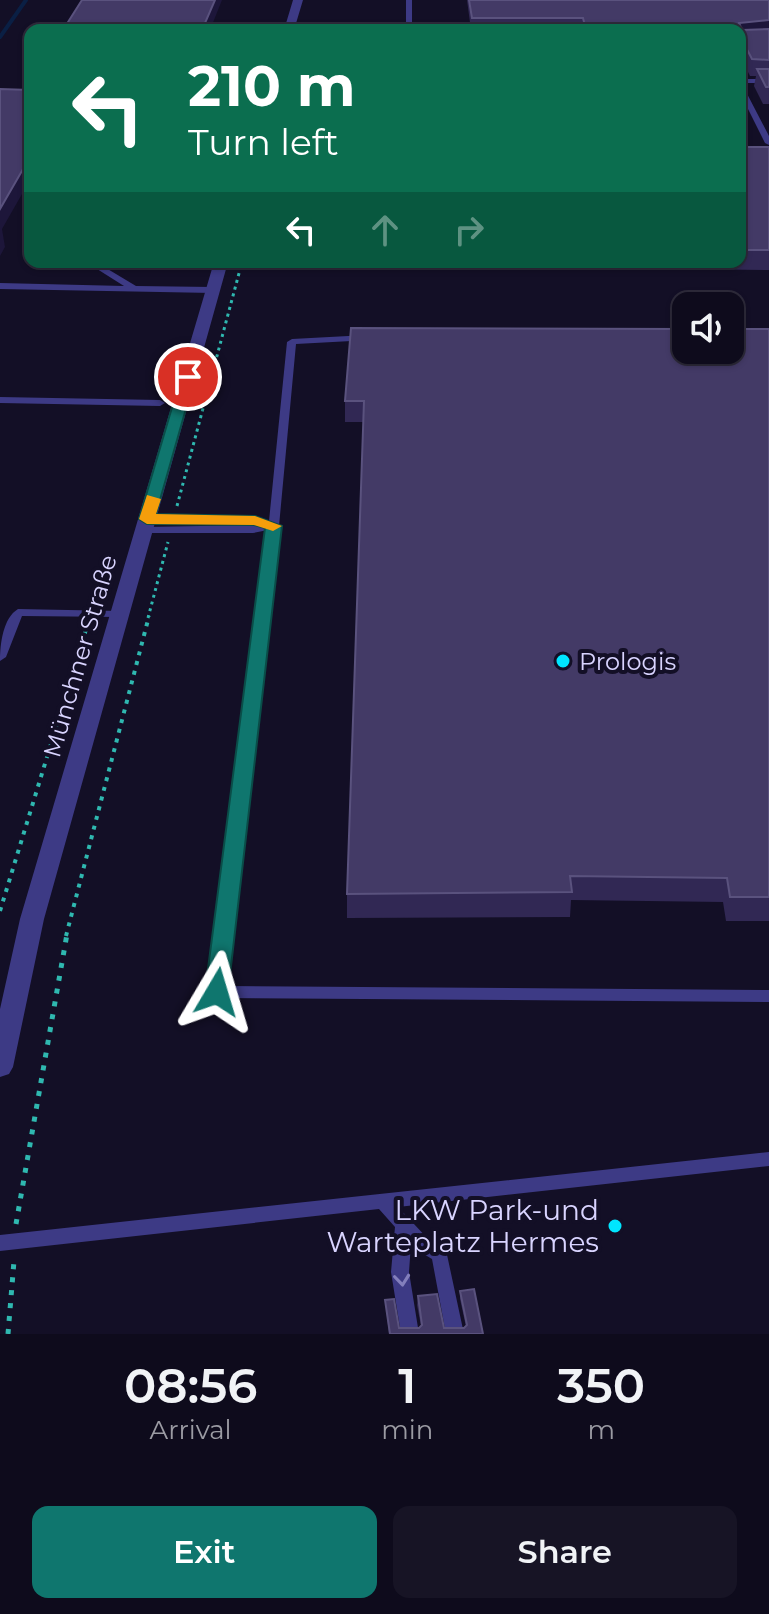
<!DOCTYPE html>
<meta charset="utf-8">
<style>
:root{--surface:#0e0b1c;--page:#171425;--text:#f1f3f6;--muted:#9b9ba3;--line:#2e2b3b;--accent:#0f766e}
body{margin:0;font-family:Montserrat,sans-serif;background:var(--page);color:var(--text);height:100vh;display:flex;flex-direction:column;font-size:30px;white-space:nowrap}
*{box-sizing:border-box;margin:0}
p{font-size:26px;color:var(--muted)}
.icon{flex:none;width:44px;height:44px;fill:none;stroke:currentColor;stroke-width:2;stroke-linecap:round;stroke-linejoin:round}
.map{position:relative;height:1334px;overflow:hidden}
.panel{display:flex;flex-direction:column;background:var(--surface);flex:1}
.panel>*{flex:none}
.guide{position:absolute;left:24px;top:24px;width:722px;height:244px;border-radius:16px;box-shadow:0 2px 6px #0004,0 0 0 2px var(--line);background:#0b6e4f;color:#fff;overflow:hidden}
.controls{position:absolute;left:672px;top:292px;display:grid;gap:16px}
.controls a{display:grid;place-items:center;width:72px;height:72px;border-radius:16px;background:var(--surface);box-shadow:0 2px 6px #0004,0 0 0 2px var(--line);font-size:40px}
.pin{position:absolute;display:grid;place-items:center;width:68px;height:68px;color:#fff;margin:-34px;border:4px solid #fff;border-radius:50%;box-shadow:0 2px 8px #0007}
.me{position:absolute;width:88px;margin:-44px;rotate:7deg;stroke-linejoin:round;filter:drop-shadow(0 0 6px #0008)}
.turn{display:flex;align-items:center;gap:28px;height:168px;padding:0 32px;font-size:36px}
.turn .icon{width:104px;height:104px;stroke-width:2.5}
.turn b{display:block;font-size:56px;line-height:68px}
.lanes{display:flex;align-items:center;height:76px;padding:0 32px;background:#0003;justify-content:center;gap:40px;direction:ltr}
.lanes .off{opacity:.35}
.eta{display:flex;justify-content:space-evenly;align-items:center;height:136px;text-align:center}
.eta b{font-size:48px;font-weight:600;line-height:56px}
.action{display:flex;gap:16px;margin-top:auto;padding:16px 32px}
.action a{flex:1;height:92px;border-radius:16px;background:var(--accent);color:#fff;font-size:32px;font-weight:600;line-height:92px;text-align:center}
.action a+a{background:var(--page);color:var(--text)}
.map>svg:first-child{display:block}
.lines{fill:none;stroke-linecap:round;stroke-linejoin:round}
.stream{stroke:#0a1f44;stroke-width:4}
.path-far2{stroke:#2fb8b0;stroke-width:3;stroke-dasharray:3 4;stroke-linecap:butt}
.path-far1{stroke:#2fb8b0;stroke-width:4;stroke-dasharray:4 6;stroke-linecap:butt}
.path{stroke:#2fb8b0;stroke-width:5;stroke-dasharray:5 8;stroke-linecap:butt}
.lane{fill:#3d3a85;fill-rule:evenodd}
.street{fill:#3d3a85;fill-rule:evenodd}
.wall{fill:#312854}
.shaded-wall{fill:#1d163a}
.building{fill:#433a66;stroke:#5a527e;stroke-width:2}
.oneway{stroke:#837fbc}
.route{fill:#0f766e;stroke:#0a4d48;stroke-width:2}
.slow{fill:#f59e0b}
.poi-dot{fill:#00e5ff;stroke:#130f26;stroke-width:3}
.labels{text-anchor:middle;dominant-baseline:central;stroke-width:8;stroke-linejoin:round;paint-order:stroke}
.street-label{font-size:24px;fill:#d9d4ff;stroke:#130f26}
.poi-label{font-size:24px;fill:#d9d4ff;stroke:#130f26;text-anchor:start}
.near-poi-label{font-size:28px;fill:#d9d4ff;stroke:#130f26;text-anchor:end}
</style>
<div class="map">
<svg width="769" height="1334" viewBox="0 0 769 1334">
<rect width="100%" height="100%" fill="#130f26"/>
<g class="lines">
<!-- stream -->
<path class="stream" d="M 0,37 L 26,0"/>
<!-- path-far2 -->
<path class="path-far2" d="M 177,506 L 242,262
M 98,600 L 107,583
M 148,618 L 168,542"/>
<!-- path-far1 -->
<path class="path-far1" d="M 0,911 L 87,626
M 66,936 L 149,616"/>
<!-- path -->
<path class="path" d="M 16,1224 L 67,934
M 8,1334 L 14,1261"/>
<!-- lane -->
<path class="lane" d="M 406,0 L 412,0 L 412,30 L 406,30 Z
M 740,79 L 769,79 L 769,83 L 740,83 Z
M 740,84 L 743,86 L 769,136 L 769,145 L 765,143 L 740,93 Z
M 86,262 L 96,262 L 136,286 L 213,287 L 217,290 L 213,293 L 0,289 L 0,283 L 124,286 Z
M 367,335 L 371,338 L 370,340 L 296,344 L 279,526 L 225,986 L 769,990 L 769,1002 L 217,998 L 212,996 L 210,992 L 268,530 L 253,533 L 144,533 L 139,530 L 144,527 L 261,525 L 254,523 L 143,521 L 142,519 L 143,517 L 147,516 L 255,517 L 269,521 L 287,342 L 292,339 Z
M 0,397 L 160,400 L 165,403 L 160,406 L 0,403 Z
M 18,609 L 119,611 L 125,614 L 119,617 L 22,616 L 6,657 L 0,661 C 0,644 3,618 18,609 Z
M 769,1152 L 769,1166 L 398,1207 L 429,1240 L 446,1250 L 464,1334 L 446,1334 L 432,1259 L 417,1250 L 411,1244 L 409,1272 L 419,1334 L 401,1334 L 391,1272 L 395,1227 L 379,1209 L 0,1251 L 0,1235 Z"/>
<!-- street -->
<path class="street" d="M 293,0 L 303,0 L 294,30 L 284,30 Z
M 214,262 L 228,262 L 44,919 L 13,1067 L 9,1074 L 0,1077 L 0,1009 L 20,919 Z"/>
</g>
<!-- wall -->
<path class="wall" d="M 425,0 L 769,0 L 769,104 L 763,104 L 754,86 L 756,76 L 750,76 L 740,56 L 740,30 L 471,30 L 467,0 Z
M 740,147 L 769,147 L 769,270 L 686,269 L 684,262 L 740,262 Z
M 769,329 L 769,921 L 726,921 L 723,902 L 571,900 L 570,917 L 347,918 L 347,894 L 364,422 L 345,422 L 345,401 Z
M 460,1291 L 483,1334 L 389,1334 L 385,1300 L 399,1328 L 419,1328 L 421,1326 L 417,1305 L 418,1296 L 444,1328 L 464,1328 L 466,1327 L 460,1299 Z"/>
<!-- shaded-wall -->
<path class="shaded-wall" d="M 215,0 L 222,0 L 210,30 L 202,30 Z
M 769,20 L 769,36 L 741,39 L 739,23 Z
M 30,157 L 30,180 L 2,229 L 5,247 L 0,256 L 0,209 Z"/>
<!-- building -->
<path class="building" d="M 82,0 L 215,0 L 202,30 L 63,30 Z
M 469,0 L 769,0 L 769,20 L 739,23 L 742,30 L 769,29 L 769,60 L 752,59 L 740,36 L 740,30 L 586,30 L 583,18 L 472,18 Z
M 757,69 L 769,69 L 769,87 L 766,87 Z
M 30,82 L 30,157 L 0,209 L 0,89 L 30,90 Z
M 740,147 L 769,147 L 769,250 L 740,250 Z
M 351,328 L 686,329 L 686,350 L 730,350 L 730,329 L 769,329 L 769,897 L 730,897 L 727,878 L 570,876 L 572,892 L 347,894 L 364,401 L 345,401 Z
M 474,1289 L 483,1334 L 390,1334 L 385,1300 L 394,1299 L 399,1328 L 419,1328 L 422,1325 L 418,1296 L 437,1294 L 444,1328 L 464,1328 L 467,1325 L 460,1291 Z"/>
<!-- one-way arrows -->
<defs><path id="oneway-chevron" d="M-2-3.5L2.5 0L-2 3.5" fill="none" stroke-width="1.6" stroke-linecap="round" stroke-linejoin="round" transform="scale(2)"/></defs>
<use class="oneway" href="#oneway-chevron" transform="translate(402 1280) rotate(84)"/>
<!-- route -->
<path class="route" d="M 188,373 L 195,377 L 156,514 L 255,516 L 282,526 L 228,992 L 225,998 L 209,998 L 205,992 L 265,528 L 254,525 L 147,524 L 139,519 L 181,377 Z"/>
<!-- slow -->
<path class="slow" d="M 147,495 L 161,499 L 156,514 L 255,516 L 282,526 L 273,531 L 254,525 L 147,524 L 139,519 Z"/>
<!-- markers -->
<g class="poi-dot">
<circle cx="563" cy="661" r="8"/>
<circle cx="615" cy="1226" r="8"/>
</g>
<g class="labels">
<!-- street labels -->
<g class="street-label">
<text transform="translate(80 656) rotate(-74)">Münchner Straße</text>
</g>
<!-- poi labels -->
<g class="poi-label">
<text x="579" y="661">Prologis</text>
</g>
<!-- near-poi labels -->
<g class="near-poi-label">
<text x="599" y="1210">LKW Park-und<tspan x="599" dy="32">Warteplatz Hermes</tspan></text>
</g>
</g>
</svg>
<div class="controls">
<a><svg class="icon" aria-label="sound" viewBox="0 0 24 24"><path d="M4 9h4l5-4v14l-5-4H4zM17 9q2 3 0 6"/></svg></a>
</div>
<div class="pin" style="left:188px;top:377px;background:#d93025"><svg class="icon" aria-label="arrive" viewBox="0 0 24 24"><path d="M6 21V4h12l-3 4 3 4H6"/></svg></div>
<svg class="me" style="left:217px;top:992px" viewBox="-20 -20 40 40"><path d="M0-17L14 15 0 8-14 15z" fill="#0f766e" stroke="#fff" stroke-width="4"/></svg>
<div class="guide">
<div class="turn"><svg class="icon" aria-label="left" viewBox="0 0 24 24"><path d="M17 20v-9H6M10 6l-5 5 5 5"/></svg><div><b>210 m</b>Turn left</div></div>
<div class="lanes"><svg class="icon" aria-label="left" viewBox="0 0 24 24"><path d="M17 20v-9H6M10 6l-5 5 5 5"/></svg><svg class="icon off" aria-label="ahead" viewBox="0 0 24 24"><path d="M12 20V5M6 11l6-6 6 6"/></svg><svg class="icon off" aria-label="right" viewBox="0 0 24 24"><path d="M7 20v-9h11M14 6l5 5-5 5"/></svg></div>
</div>
</div>
<section class="panel">
<div class="eta">
<div><b>08:56</b><p>Arrival</p></div>
<div><b>1</b><p>min</p></div>
<div><b>350</b><p>m</p></div>
</div>
<div class="action"><a>Exit</a><a>Share</a></div>
</section>
